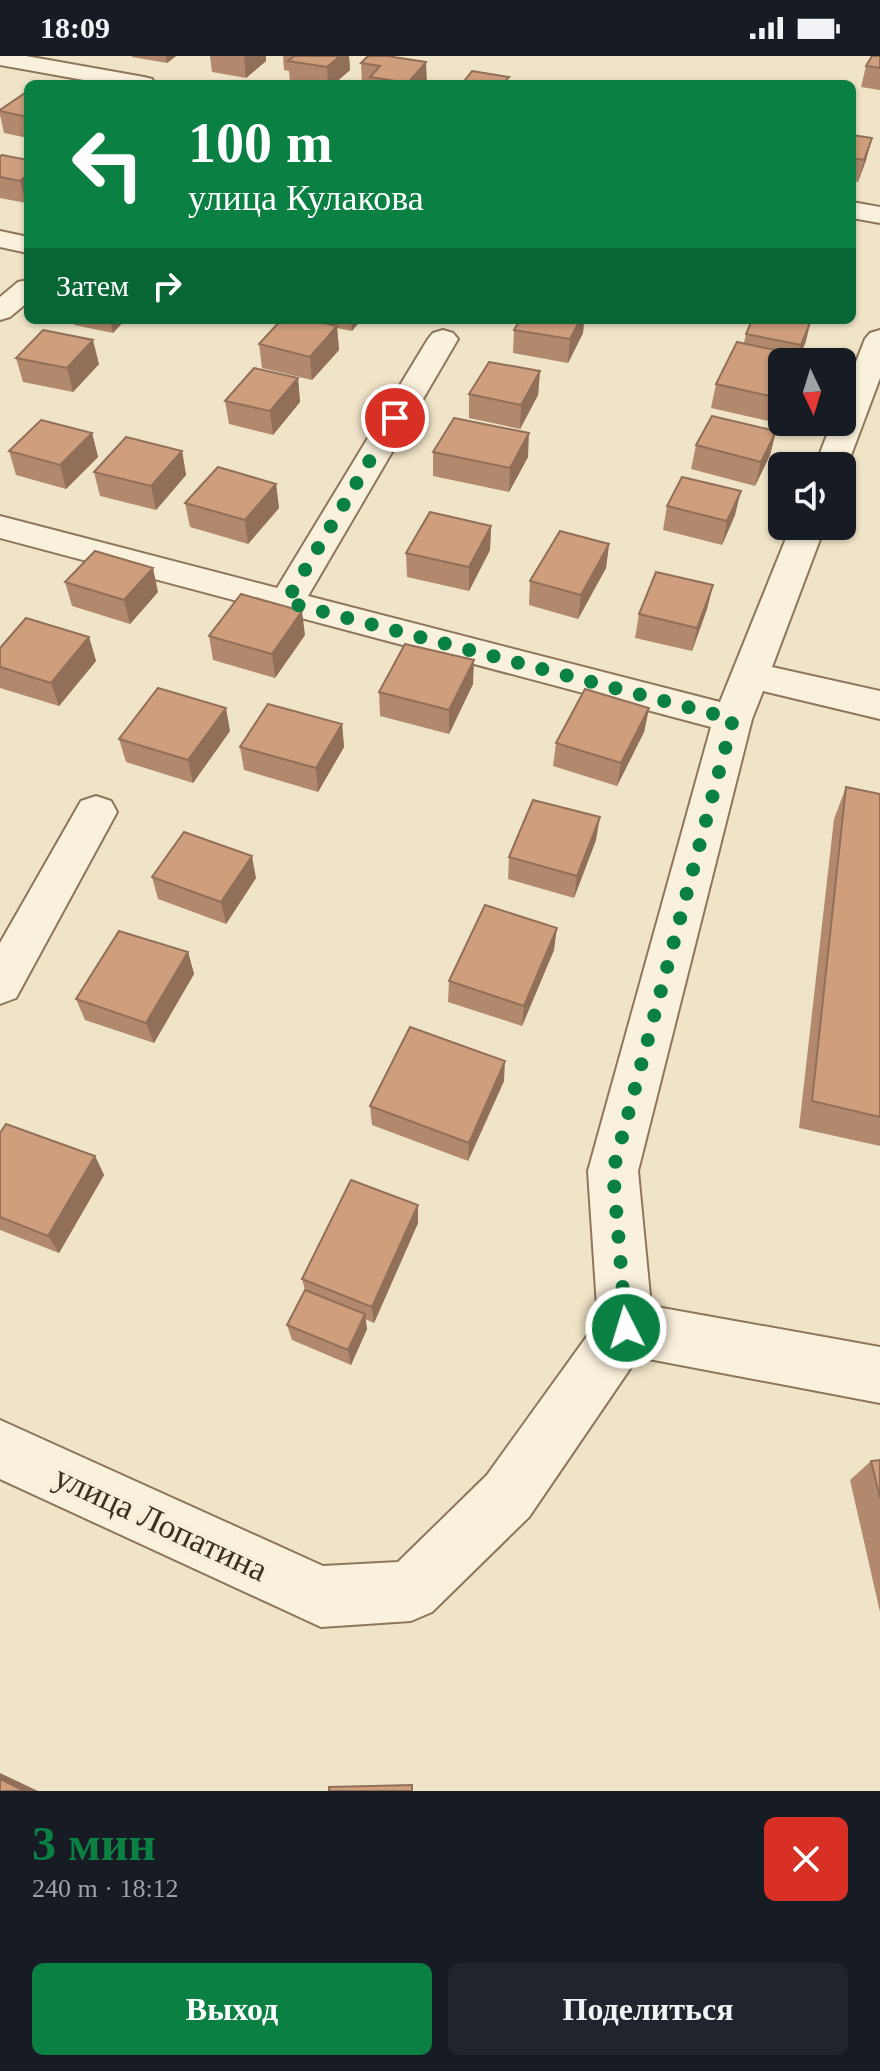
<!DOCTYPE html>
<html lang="ru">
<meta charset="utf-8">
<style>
:root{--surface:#171b24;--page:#20242c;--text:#f1f3f6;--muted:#9ea1a6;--accent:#0b8043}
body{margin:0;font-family:Georgia,serif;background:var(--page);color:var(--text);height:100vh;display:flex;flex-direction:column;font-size:30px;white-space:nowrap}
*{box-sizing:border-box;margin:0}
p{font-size:26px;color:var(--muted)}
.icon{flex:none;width:44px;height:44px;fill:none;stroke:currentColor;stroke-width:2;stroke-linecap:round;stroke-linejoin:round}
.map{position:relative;height:1735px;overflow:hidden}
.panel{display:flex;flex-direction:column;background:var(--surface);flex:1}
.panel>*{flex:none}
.guide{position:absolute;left:24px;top:24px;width:832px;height:244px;border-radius:12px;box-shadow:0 2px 6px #0004;background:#0b8043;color:#fff;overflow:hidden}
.needle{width:52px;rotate:176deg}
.controls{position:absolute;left:768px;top:292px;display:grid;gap:16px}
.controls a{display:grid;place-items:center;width:88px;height:88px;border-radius:12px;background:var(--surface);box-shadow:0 2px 6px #0004;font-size:40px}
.pin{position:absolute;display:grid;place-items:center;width:68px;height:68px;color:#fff;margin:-34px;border:4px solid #fff;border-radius:50%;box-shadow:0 2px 8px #0007}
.me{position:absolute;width:88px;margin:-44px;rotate:355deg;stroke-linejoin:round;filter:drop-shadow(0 0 6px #0008)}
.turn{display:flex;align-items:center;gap:28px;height:168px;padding:0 32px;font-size:36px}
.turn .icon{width:104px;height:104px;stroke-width:2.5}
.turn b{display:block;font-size:56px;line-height:68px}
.then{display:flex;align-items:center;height:76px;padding:0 32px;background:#0003;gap:16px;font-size:30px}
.round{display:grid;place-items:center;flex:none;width:84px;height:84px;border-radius:12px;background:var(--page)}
.head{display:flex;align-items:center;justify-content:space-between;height:136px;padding:0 32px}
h1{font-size:48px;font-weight:700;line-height:60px;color:var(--accent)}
.action{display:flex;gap:16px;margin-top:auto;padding:16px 32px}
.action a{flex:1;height:92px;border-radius:12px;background:var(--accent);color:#fff;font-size:32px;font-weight:700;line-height:92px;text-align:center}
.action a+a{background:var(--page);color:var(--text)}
.status{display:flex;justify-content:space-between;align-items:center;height:56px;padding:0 40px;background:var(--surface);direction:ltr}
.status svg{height:22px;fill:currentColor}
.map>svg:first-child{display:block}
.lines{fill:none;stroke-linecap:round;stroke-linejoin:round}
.street-casing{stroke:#8d765c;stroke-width:4}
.street{fill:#faf1dc;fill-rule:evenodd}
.wall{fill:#b2896c}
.shaded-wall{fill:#916f58}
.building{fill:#cf9f7d;stroke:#916f58;stroke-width:2}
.route{stroke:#0b8043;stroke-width:14;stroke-dasharray:0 25.2}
.labels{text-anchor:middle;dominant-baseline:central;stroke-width:8;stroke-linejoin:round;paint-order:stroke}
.near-street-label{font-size:34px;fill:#3d2e20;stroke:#f7eed8}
</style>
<div class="status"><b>18:09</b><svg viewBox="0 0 49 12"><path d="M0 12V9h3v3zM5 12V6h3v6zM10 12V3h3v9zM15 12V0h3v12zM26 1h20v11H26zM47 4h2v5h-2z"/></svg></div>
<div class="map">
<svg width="880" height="1735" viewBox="0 0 880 1735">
<rect width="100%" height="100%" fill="#f0e4c8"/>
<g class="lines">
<!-- street casing -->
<g class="street-casing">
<path id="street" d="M 0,0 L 26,0 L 144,21 L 152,23 L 155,28 L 106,28 L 0,9 Z
M 852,146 L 880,151 L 880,167 L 852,162 Z
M 0,175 L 28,181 L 28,197 L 0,191 Z
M 28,224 L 28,246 L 10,261 L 0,264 L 0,241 L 18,226 Z
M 443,274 L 453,277 L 458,283 L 308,540 L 720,646 L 791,470 L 825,470 L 772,611 L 880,635 L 880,663 L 763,635 L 752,663 L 638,1115 L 651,1250 L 880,1291 L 880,1347 L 638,1301 L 529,1461 L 432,1556 L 411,1565 L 321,1571 L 0,1423 L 0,1364 L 323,1510 L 398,1506 L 487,1419 L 598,1265 L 588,1115 L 711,671 L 0,482 L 0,460 L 277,532 L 428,283 L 433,277 Z
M 880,274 L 880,322 L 847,410 L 842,417 L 842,410 L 815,410 L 832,366 L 842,366 L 842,342 L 865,283 L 870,277 Z
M 96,740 L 111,745 L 117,756 L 16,942 L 0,948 L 0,887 L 81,745 Z"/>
</g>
<!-- street -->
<use href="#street" class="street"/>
</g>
<!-- wall -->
<path class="wall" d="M 132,0 L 176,0 L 167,7 L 132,1 Z
M 210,0 L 266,0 L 266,5 L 246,22 L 212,16 Z
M 283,0 L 349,0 L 350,14 L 334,28 L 299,28 L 290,26 L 289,15 L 284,14 Z
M 368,0 L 427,27 L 362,28 L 361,7 Z
M 880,0 L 880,34 L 861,31 L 866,10 Z
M 28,35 L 28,82 L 4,77 L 0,59 L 0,54 Z
M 852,79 L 872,82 L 866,104 L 858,126 L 852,125 Z
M 0,100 L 28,104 L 28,146 L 26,147 L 0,142 Z
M 73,264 L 125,264 L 113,277 L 74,269 Z
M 281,264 L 361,264 L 352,275 L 337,272 L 339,294 L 312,324 L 262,312 L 259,288 Z
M 520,264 L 584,264 L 583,277 L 568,307 L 513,297 L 514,274 Z
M 620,264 L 640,264 L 638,268 Z
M 746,278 L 806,285 L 798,306 L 782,306 L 782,346 L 773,366 L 711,352 L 716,328 L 744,287 Z
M 16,302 L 99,308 L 73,336 L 23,326 Z
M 540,315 L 538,339 L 520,373 L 469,362 L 469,338 Z
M 298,322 L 300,346 L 273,379 L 229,368 L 225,345 Z
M 776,375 L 770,399 L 755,430 L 691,413 L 696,389 Z
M 92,377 L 98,401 L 66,433 L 16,419 L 9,395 Z
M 182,395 L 186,419 L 156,454 L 100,440 L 94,416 Z
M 433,396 L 528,401 L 509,436 L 433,420 Z
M 276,428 L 279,452 L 248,488 L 190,471 L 185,447 Z
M 667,450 L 735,459 L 722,489 L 663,474 Z
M 491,470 L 490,494 L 469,535 L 407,521 L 406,497 Z
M 609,488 L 606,512 L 578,563 L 529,549 L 530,525 Z
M 65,526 L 158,536 L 130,568 L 72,550 Z
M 713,529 L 707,553 L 692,595 L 635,582 L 639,558 Z
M 305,579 L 275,622 L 213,604 L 209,580 Z
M 89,581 L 96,605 L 59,650 L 0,632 L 0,592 Z
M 473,628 L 449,678 L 380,660 L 379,636 Z
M 649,652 L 644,676 L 617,730 L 553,710 L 556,687 Z
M 342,668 L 344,691 L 318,736 L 244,714 L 240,691 Z
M 230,675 L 193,727 L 126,706 L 119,683 Z
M 846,731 L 880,738 L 880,1090 L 799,1072 L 834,763 Z
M 596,784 L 574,842 L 508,823 L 509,801 Z
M 152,821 L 256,822 L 226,868 L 158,843 Z
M 554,894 L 522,970 L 448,946 L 449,925 Z
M 188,896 L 194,918 L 154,987 L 85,964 L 76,943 Z
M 504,1025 L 468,1105 L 372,1069 L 370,1050 Z
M 0,1077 L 95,1100 L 104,1119 L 59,1197 L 0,1174 Z
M 418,1167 L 374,1267 L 365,1263 L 367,1273 L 351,1309 L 292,1284 L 287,1269 L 305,1234 L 302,1223 Z
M 880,1404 L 880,1556 L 850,1424 L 871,1405 Z"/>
<!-- shaded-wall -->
<path class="shaded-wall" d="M 166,0 L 176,0 L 167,7 Z
M 244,0 L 266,0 L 266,5 L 246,22 Z
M 340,0 L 349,0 L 350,14 L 334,28 L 328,28 L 327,11 Z
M 426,6 L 427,27 L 408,28 L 408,27 Z
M 872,82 L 866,104 L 858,126 L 864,104 Z
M 28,118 L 28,146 L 26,147 L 20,125 Z
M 110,264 L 125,264 L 113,277 Z
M 351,264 L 361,264 L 352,275 Z
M 580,264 L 584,264 L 583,277 L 568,307 L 570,283 Z
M 811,264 L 806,285 L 797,306 L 801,289 Z
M 337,270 L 339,294 L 312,324 L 310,301 Z
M 93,284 L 99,308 L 73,336 L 67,312 Z
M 540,315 L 538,339 L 520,373 L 521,349 Z
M 298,322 L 300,346 L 273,379 L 270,355 Z
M 782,335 L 782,346 L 773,366 L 779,342 Z
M 776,375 L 770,399 L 755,430 L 761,406 Z
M 92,377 L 98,401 L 66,433 L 60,409 Z
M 529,377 L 528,401 L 509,436 L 510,412 Z
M 182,395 L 186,419 L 156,454 L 151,430 Z
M 276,428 L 279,452 L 248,488 L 245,464 Z
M 741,435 L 735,459 L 722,489 L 727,465 Z
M 491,470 L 490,494 L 469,535 L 469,511 Z
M 609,488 L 606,512 L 578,563 L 581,539 Z
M 153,512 L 158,536 L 130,568 L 124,544 Z
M 713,529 L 707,553 L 692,595 L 697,572 Z
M 302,555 L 305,579 L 275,622 L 272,598 Z
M 89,581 L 96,605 L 59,650 L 51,627 Z
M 474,604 L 473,628 L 449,678 L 449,654 Z
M 226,652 L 230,675 L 193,727 L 188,704 Z
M 649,652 L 644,676 L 617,730 L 621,707 Z
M 342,668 L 344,691 L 318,736 L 316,712 Z
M 600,761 L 596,784 L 574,842 L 577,820 Z
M 252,800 L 256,822 L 226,868 L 221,846 Z
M 557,872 L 554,894 L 522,970 L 524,950 Z
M 188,896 L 194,918 L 154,987 L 146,967 Z
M 505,1005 L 504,1025 L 468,1105 L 469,1087 Z
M 95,1100 L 104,1119 L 59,1197 L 48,1180 Z
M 418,1149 L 418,1167 L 374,1267 L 372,1251 Z
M 365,1258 L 367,1273 L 351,1309 L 348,1294 Z
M 0,1717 L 38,1735 L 24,1735 L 0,1723 Z"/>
<!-- building -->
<path class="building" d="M 294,0 L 340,0 L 327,11 L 288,5 Z
M 368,0 L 387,0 L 426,6 L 408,27 L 370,21 L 380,10 L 361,7 Z
M 872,0 L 880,0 L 880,12 L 866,10 Z
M 472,15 L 509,21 L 503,28 L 462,28 Z
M 28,35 L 28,61 L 0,55 L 0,54 Z
M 852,79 L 872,82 L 864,104 L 852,102 Z
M 2,99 L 28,104 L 28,118 L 20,125 L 0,121 L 0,100 Z
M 281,264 L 310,264 L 337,270 L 310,301 L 259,288 Z
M 520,264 L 580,264 L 570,283 L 514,274 Z
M 752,264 L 811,264 L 801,289 L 746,278 Z
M 43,274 L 93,284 L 67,312 L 16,302 Z
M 737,286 L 798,299 L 795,306 L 782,306 L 782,335 L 779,342 L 716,328 Z
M 489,306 L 540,315 L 521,349 L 469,338 Z
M 254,312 L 298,322 L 270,355 L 225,345 Z
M 712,360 L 776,375 L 761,406 L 696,389 Z
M 454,362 L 529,377 L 510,412 L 433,396 Z
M 41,364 L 92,377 L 60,409 L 9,395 Z
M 126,381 L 182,395 L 151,430 L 94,416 Z
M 218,411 L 276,428 L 245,464 L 185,447 Z
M 682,421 L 741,435 L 727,465 L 667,450 Z
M 430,456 L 491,470 L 469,511 L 406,497 Z
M 560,475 L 609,488 L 581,539 L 530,525 Z
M 95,495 L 153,512 L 124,544 L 65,526 Z
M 656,516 L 713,529 L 697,572 L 639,558 Z
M 241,538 L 302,555 L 272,598 L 209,580 Z
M 26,562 L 89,581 L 51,627 L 0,611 L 0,592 Z
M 405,588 L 474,604 L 449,654 L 379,636 Z
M 158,632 L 226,652 L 188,704 L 119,683 Z
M 585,633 L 649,652 L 621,707 L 556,687 Z
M 268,648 L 342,668 L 316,712 L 240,691 Z
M 846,731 L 880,738 L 880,1061 L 812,1045 Z
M 533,744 L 600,761 L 577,820 L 509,801 Z
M 184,776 L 252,800 L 221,846 L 152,821 Z
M 485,849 L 557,872 L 524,950 L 449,925 Z
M 119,875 L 188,896 L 146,967 L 76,943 Z
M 410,971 L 505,1005 L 469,1087 L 370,1050 Z
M 6,1068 L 95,1100 L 48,1180 L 0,1161 L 0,1077 Z
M 351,1124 L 418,1149 L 372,1251 L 302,1223 Z
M 305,1234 L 365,1258 L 348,1294 L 287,1269 Z
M 880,1404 L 880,1442 L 871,1405 Z
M 0,1723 L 24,1735 L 0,1735 Z
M 412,1729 L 412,1735 L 329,1735 L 329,1731 Z"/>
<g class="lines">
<!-- route -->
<path class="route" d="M 395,362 L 286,546 L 733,663 L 613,1115 L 626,1272"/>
</g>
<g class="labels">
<!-- near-street labels -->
<g class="near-street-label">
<text transform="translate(161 1467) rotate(25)">улица Лопатина</text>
</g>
</g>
</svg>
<div class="controls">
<a><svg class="needle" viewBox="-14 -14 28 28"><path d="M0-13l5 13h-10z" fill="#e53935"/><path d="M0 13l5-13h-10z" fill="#9ea1a6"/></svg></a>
<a><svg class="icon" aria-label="sound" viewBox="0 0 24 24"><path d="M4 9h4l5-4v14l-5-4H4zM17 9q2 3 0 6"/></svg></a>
</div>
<div class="pin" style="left:395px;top:362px;background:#d93025"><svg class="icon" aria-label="arrive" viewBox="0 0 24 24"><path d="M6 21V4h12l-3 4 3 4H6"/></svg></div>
<svg class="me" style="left:626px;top:1272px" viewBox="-20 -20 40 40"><circle r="17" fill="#0b8043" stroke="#fff" stroke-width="3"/><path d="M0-11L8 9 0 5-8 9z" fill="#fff"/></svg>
<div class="guide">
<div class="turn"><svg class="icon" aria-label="left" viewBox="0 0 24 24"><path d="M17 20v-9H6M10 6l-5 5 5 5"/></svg><div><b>100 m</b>улица Кулакова</div></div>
<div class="then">Затем<svg class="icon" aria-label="right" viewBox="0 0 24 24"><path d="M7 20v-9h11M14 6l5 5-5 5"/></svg></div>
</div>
</div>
<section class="panel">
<div class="head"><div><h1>3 мин</h1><p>240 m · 18:12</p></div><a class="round" style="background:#d93025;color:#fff"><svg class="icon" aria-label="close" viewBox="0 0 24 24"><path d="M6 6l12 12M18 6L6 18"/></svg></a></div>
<div class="action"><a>Выход</a><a>Поделиться</a></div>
</section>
